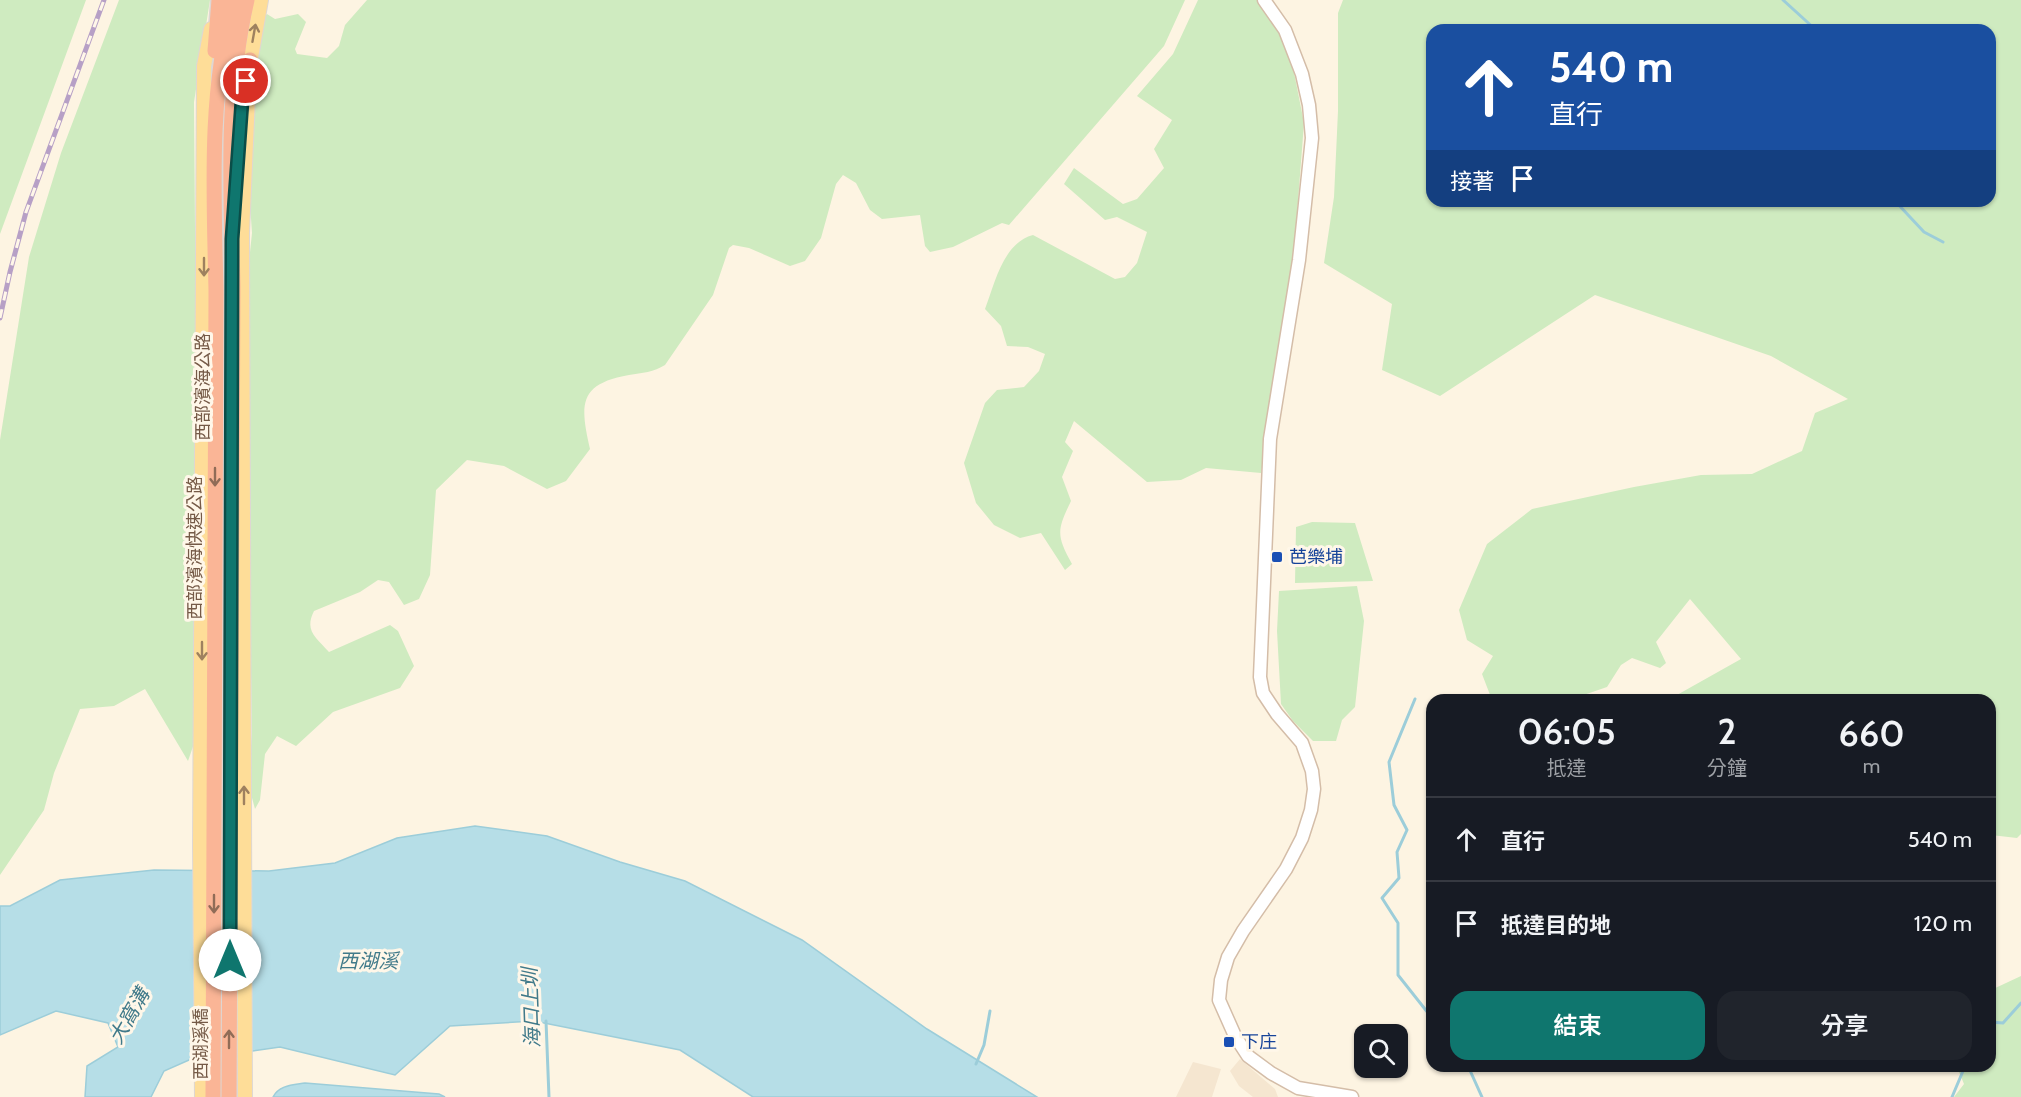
<!DOCTYPE html>
<html lang="zh-TW">
<meta charset="utf-8">
<style>
:root{--surface:#171b24;--page:#20242c;--text:#f1f3f6;--muted:#9ea1a6;--line:#363941;--accent:#0f766e}
body{margin:0;font-family:Cabin,"Noto Sans TC",sans-serif;background:var(--page);color:var(--text);height:100vh;display:flex;flex-direction:column;font-size:22px;white-space:nowrap}
*{box-sizing:border-box;margin:0}
p{font-size:20px;color:var(--muted)}
.icon{flex:none;width:33px;height:33px;fill:none;stroke:currentColor;stroke-width:2;stroke-linecap:round;stroke-linejoin:round}
.map{position:relative;flex:1;overflow:hidden}
.panel{position:absolute;left:1426px;top:694px;width:570px;height:378px;display:flex;flex-direction:column;background:var(--surface);border-radius:18px;box-shadow:0 2px 4px #0004}
.panel>*{flex:none}
.banner{position:absolute;left:1426px;top:24px;width:570px;height:183px;border-radius:18px;box-shadow:0 2px 4px #0004;background:#1a4fa0;color:#fff;overflow:hidden}
.fabs{position:absolute;left:1354px;top:1024px;display:grid;gap:12px}
.fabs a{display:grid;place-items:center;width:54px;height:54px;border-radius:12px;background:var(--surface);box-shadow:0 2px 4px #0004;font-size:30px}
.pin{position:absolute;display:grid;place-items:center;width:51px;height:51px;color:#fff;margin:-26px;border:3px solid #fff;border-radius:50%;box-shadow:0 2px 6px #0007}
.me{position:absolute;width:66px;margin:-33px;rotate:0deg;stroke-linejoin:round;filter:drop-shadow(0 0 4px #0008)}
.turn{display:flex;align-items:center;gap:21px;height:126px;padding:0 24px;font-size:27px}
.turn .icon{width:78px;height:78px;stroke-width:2.5}
.turn b{display:block;font-size:42px;line-height:51px}
.then{display:flex;align-items:center;height:57px;padding:0 24px;background:#0003;gap:12px;font-size:22px}
.eta{display:flex;justify-content:space-evenly;align-items:center;height:102px;text-align:center}
.eta b{font-size:36px;font-weight:600;line-height:42px}
.action{display:flex;gap:12px;margin-top:auto;padding:12px 24px}
.action a{flex:1;height:69px;border-radius:18px;background:var(--accent);color:#fff;font-size:24px;font-weight:600;line-height:69px;text-align:center}
.action a+a{background:var(--page);color:var(--text)}
ul{padding:0;list-style:none}
li{display:flex;align-items:center;gap:18px;height:84px;padding:0 24px;border-top:2px solid var(--line)}
li div{flex:1}
li b{display:block;font-size:22px}
li em{font-style:normal}
.map>svg:first-child{display:block}
.residential{fill:#f5e6d0}
.green{fill:#cfebc0;fill-rule:evenodd}
.water{fill:#b6dee7;stroke:#9ccdd9;stroke-width:1.5}
.lines{fill:none;stroke-linecap:round;stroke-linejoin:round}
.stream{stroke:#9ccdd9;stroke-width:3}
.secondary-casing{stroke:#d4bda8;stroke-width:15}
.primary-casing{stroke:#ded7d3;stroke-width:16}
.highway-casing{stroke:#ded7d3;stroke-width:18}
.secondary{stroke:#fff;stroke-width:12}
.primary{stroke:#fedd98;stroke-width:14}
.highway{stroke:#fab596;stroke-width:15}
.rail-casing{stroke:#b7a0c6;stroke-width:5}
.rail{stroke:#fff7e9;stroke-width:3;stroke-dasharray:9;stroke-linecap:butt}
.oneway{stroke:#9e815f}
.oneway2{stroke:#906c57}
.route-casing{stroke:#0a4d48;stroke-width:15}
.route{stroke:#0f766e;stroke-width:10}
.transit-dot{fill:#1a4fb4;stroke:#fff7e9;stroke-width:2}
.labels{text-anchor:middle;dominant-baseline:central;stroke-width:6;stroke-linejoin:round;paint-order:stroke}
.street-label{font-size:18px;fill:#755a47;stroke:#fff7e9}
.transit-label{font-size:18px;fill:#164399;stroke:#fff7e9;text-anchor:start}
.water-label{font-size:20px;font-style:italic;fill:#417a8a;stroke:#fff7e9}
</style>
<div class="map">
<svg width="2021" height="1097" viewBox="0 0 2021 1097">
<rect width="100%" height="100%" fill="#fdf4e2"/>
<!-- residential -->
<path class="residential" d="M 1240,1059 L 1275,1089 L 1278,1097 L 1253,1097 L 1239,1086 L 1230,1071 Z
M 1193,1062 L 1221,1069 L 1212,1097 L 1176,1097 Z"/>
<!-- green -->
<path class="green" d="M 0,0 L 86,0 L 0,234 Z
M 119,0 L 210,0 L 194,102 L 199,729 L 188,761 L 145,689 L 114,706 L 80,709 L 54,773 L 44,810 L 0,875 L 0,440 L 29,257 L 61,153 Z
M 367,0 L 1185,0 L 1164,46 L 1009,225 L 1002,223 L 953,247 L 930,252 L 925,246 L 920,215 L 882,219 L 870,210 L 856,183 L 843,175 L 836,184 L 821,238 L 805,261 L 790,266 L 749,248 L 733,245 L 729,248 L 713,295 L 665,365 C 654,372 642,373 629,375 C 578,384 580,405 590,449 L 566,481 L 547,489 L 504,466 L 467,460 L 436,490 L 430,575 L 419,599 L 404,605 L 389,582 L 378,580 L 360,592 L 314,611 C 304,631 316,637 329,652 L 390,625 L 398,631 L 414,666 L 400,688 L 333,712 L 296,746 L 277,736 L 265,754 L 260,800 L 255,809 L 248,783 L 252,734 L 245,300 L 252,233 L 246,147 L 258,23 L 267,14 L 275,19 L 298,14 L 306,22 L 295,49 L 297,54 L 327,58 L 339,46 L 345,25 Z
M 1198,0 L 1264,0 L 1286,32 L 1304,123 L 1292,279 L 1261,473 L 1206,468 L 1181,480 L 1147,482 L 1074,421 L 1065,442 L 1073,451 L 1062,477 L 1071,501 C 1057,530 1056,535 1072,564 L 1065,570 L 1041,533 L 1020,538 L 994,525 L 976,503 L 964,463 L 985,403 L 997,390 L 1024,387 L 1039,371 L 1045,354 L 1028,347 L 1007,346 L 1001,326 L 985,309 C 995,283 1003,243 1033,235 L 1115,279 L 1125,277 L 1137,263 L 1147,232 L 1117,217 L 1105,220 L 1064,184 L 1074,168 L 1123,204 L 1137,199 L 1164,168 L 1154,149 L 1172,120 L 1137,96 L 1173,54 Z
M 1343,0 L 2021,0 L 2021,834 L 2017,838 L 1991,835 L 1990,700 L 1668,700 L 1741,659 L 1690,599 L 1656,642 L 1666,663 L 1660,668 L 1632,658 L 1621,665 L 1607,687 L 1569,700 L 1492,700 L 1482,674 L 1493,656 L 1467,640 L 1459,610 L 1487,544 L 1532,509 L 1634,487 L 1701,475 L 1752,474 L 1802,451 L 1815,413 L 1848,399 L 1771,356 L 1595,295 L 1440,396 L 1382,370 L 1392,304 L 1324,263 L 1334,197 L 1338,111 L 1338,13 ZM 1432,30 L 1990,30 L 1990,201 L 1432,201 Z
M 1312,522 L 1355,523 L 1373,581 L 1295,583 L 1296,527 Z
M 1357,586 L 1364,621 L 1355,707 L 1342,720 L 1336,741 L 1313,741 L 1293,721 L 1281,704 L 1277,631 L 1279,591 Z
M 2021,976 L 2021,1097 L 1954,1097 L 1964,1084 L 1957,1067 L 1990,1066 L 1991,990 Z"/>
<!-- water -->
<path class="water" d="M 475,826 L 547,836 L 620,862 L 685,881 L 802,940 L 927,1029 L 1037,1097 L 753,1097 L 680,1050 L 534,1021 L 450,1026 L 395,1075 L 280,1047 L 189,1060 L 164,1071 L 151,1097 L 85,1097 L 87,1066 L 118,1047 L 108,1023 L 56,1011 L 0,1035 L 0,906 L 10,906 L 60,880 L 154,870 L 269,871 L 335,863 L 397,838 Z
M 305,1083 L 439,1094 L 445,1097 L 273,1097 C 279,1085 293,1085 305,1083 Z"/>
<g class="lines">
<!-- stream -->
<path class="stream" d="M 1783,0 L 1816,30
M 1895,201 L 1924,232 L 1943,242
M 1415,699 L 1389,762 L 1394,805 L 1407,830 L 1397,852 L 1399,878 L 1382,898 L 1398,923 L 1398,975 L 1432,1018
M 546,1021 L 549,1097
M 1990,1022 L 2003,1023 L 2021,1003
M 976,1064 L 984,1045 L 990,1011
M 1468,1066 L 1482,1097
M 1952,1097 L 1963,1071 L 1962,1066"/>
<!-- secondary casing -->
<g class="secondary-casing">
<path id="secondary" d="M 1264,0 L 1285,30 L 1302,74 L 1309,105 L 1312,138 L 1299,260 L 1270,439 L 1260,677 L 1263,693 L 1277,714 L 1302,743 L 1312,771 L 1314,789 L 1311,810 L 1302,838 L 1286,869 L 1243,931 L 1228,957 L 1221,980 L 1219,1000 L 1235,1036 L 1248,1056 L 1271,1073 L 1298,1088 L 1352,1097"/>
</g>
<!-- primary casing -->
<g class="primary-casing">
<path id="primary" d="M 249,69 L 261,0
M 202,1097 L 200,846 L 204,66 L 211,29
M 245,1097 L 242,233 L 248,97"/>
</g>
<!-- highway casing -->
<g class="highway-casing">
<path id="highway" d="M 215,51 L 219,0
M 241,110 L 250,60
M 213,1097 L 216,291 C 214,194 208,94 234,0
M 229,1097 L 233,287 C 231,191 225,94 247,0"/>
</g>
<!-- secondary -->
<use href="#secondary" class="secondary"/>
<!-- primary -->
<use href="#primary" class="primary"/>
<!-- highway -->
<use href="#highway" class="highway"/>
<!-- rail casing -->
<g class="rail-casing">
<path id="rail" d="M 0,318 L 10,272 L 26,212 L 104,0"/>
</g>
<!-- rail -->
<use href="#rail" class="rail"/>
</g>
<!-- one-way arrows -->
<defs><path id="oneway-shaft" d="M-6 0H5M1.5-3L5.5 0L1.5 3" fill="none" stroke-width="1.6" stroke-linecap="round" stroke-linejoin="round" transform="scale(1.5)"/></defs>
<g class="oneway">
<use href="#oneway-shaft" transform="translate(254 33) rotate(-80)"/>
<use href="#oneway-shaft" transform="translate(204 267) rotate(90)"/>
<use href="#oneway-shaft" transform="translate(202 651) rotate(90)"/>
<use href="#oneway-shaft" transform="translate(244 795) rotate(-90)"/>
</g>
<g class="oneway2">
<use href="#oneway-shaft" transform="translate(215 477) rotate(90)"/>
<use href="#oneway-shaft" transform="translate(214 904) rotate(90)"/>
<use href="#oneway-shaft" transform="translate(229 1039) rotate(-90)"/>
</g>
<g class="lines">
<!-- route casing -->
<g class="route-casing">
<path id="route" d="M 230,960 L 232,239 L 242,101 L 246,81"/>
</g>
<!-- route -->
<use href="#route" class="route"/>
</g>
<!-- markers -->
<g class="transit-dot">
<rect x="1271" y="551" width="12" height="12" rx="3"/>
<rect x="1223" y="1036" width="12" height="12" rx="3"/>
</g>
<g class="labels">
<!-- street labels -->
<g class="street-label">
<text transform="translate(203 387) rotate(-90)">西部濱海公路</text>
<text transform="translate(195 548) rotate(-90)">西部濱海快速公路</text>
<text transform="translate(201 1044) rotate(-90)">西湖溪橋</text>
</g>
<!-- transit labels -->
<g class="transit-label">
<text x="1289" y="557">芭樂埔</text>
<text x="1241" y="1042">下庄</text>
</g>
<!-- water labels -->
<g class="water-label">
<text x="368" y="961">西湖溪</text>
<text transform="translate(531 1008) rotate(-92)">海口上圳</text>
<text transform="translate(129 1016) rotate(-60)">大窩溝</text>
</g>
</g>
</svg>
<div class="fabs">
<a><svg class="icon" aria-label="search" viewBox="0 0 24 24"><circle cx="10" cy="10" r="6"/><path d="M15 15l6 6"/></svg></a>
</div>
<div class="pin" style="left:246px;top:81px;background:#d93025"><svg class="icon" aria-label="arrive" viewBox="0 0 24 24"><path d="M6 21V4h12l-3 4 3 4H6"/></svg></div>
<svg class="me" style="left:230px;top:960px" viewBox="-20 -20 40 40"><circle r="19" fill="#fff"/><path d="M0-13L10 11 0 6-10 11z" fill="#0f766e"/></svg>
<div class="banner">
<div class="turn"><svg class="icon" aria-label="ahead" viewBox="0 0 24 24"><path d="M12 20V5M6 11l6-6 6 6"/></svg><div><b>540 m</b>直行</div></div>
<div class="then">接著<svg class="icon" aria-label="arrive" viewBox="0 0 24 24"><path d="M6 21V4h12l-3 4 3 4H6"/></svg></div>
</div>
<section class="panel">
<div class="eta">
<div><b>06:05</b><p>抵達</p></div>
<div><b>2</b><p>分鐘</p></div>
<div><b>660</b><p>m</p></div>
</div>
<ul>
<li><svg class="icon" aria-label="ahead" viewBox="0 0 24 24"><path d="M12 20V5M6 11l6-6 6 6"/></svg><div><b>直行</b></div><em>540 m</em></li>
<li><svg class="icon" aria-label="arrive" viewBox="0 0 24 24"><path d="M6 21V4h12l-3 4 3 4H6"/></svg><div><b>抵達目的地</b></div><em>120 m</em></li>
</ul>
<div class="action"><a>結束</a><a>分享</a></div>
</section>
</div>
